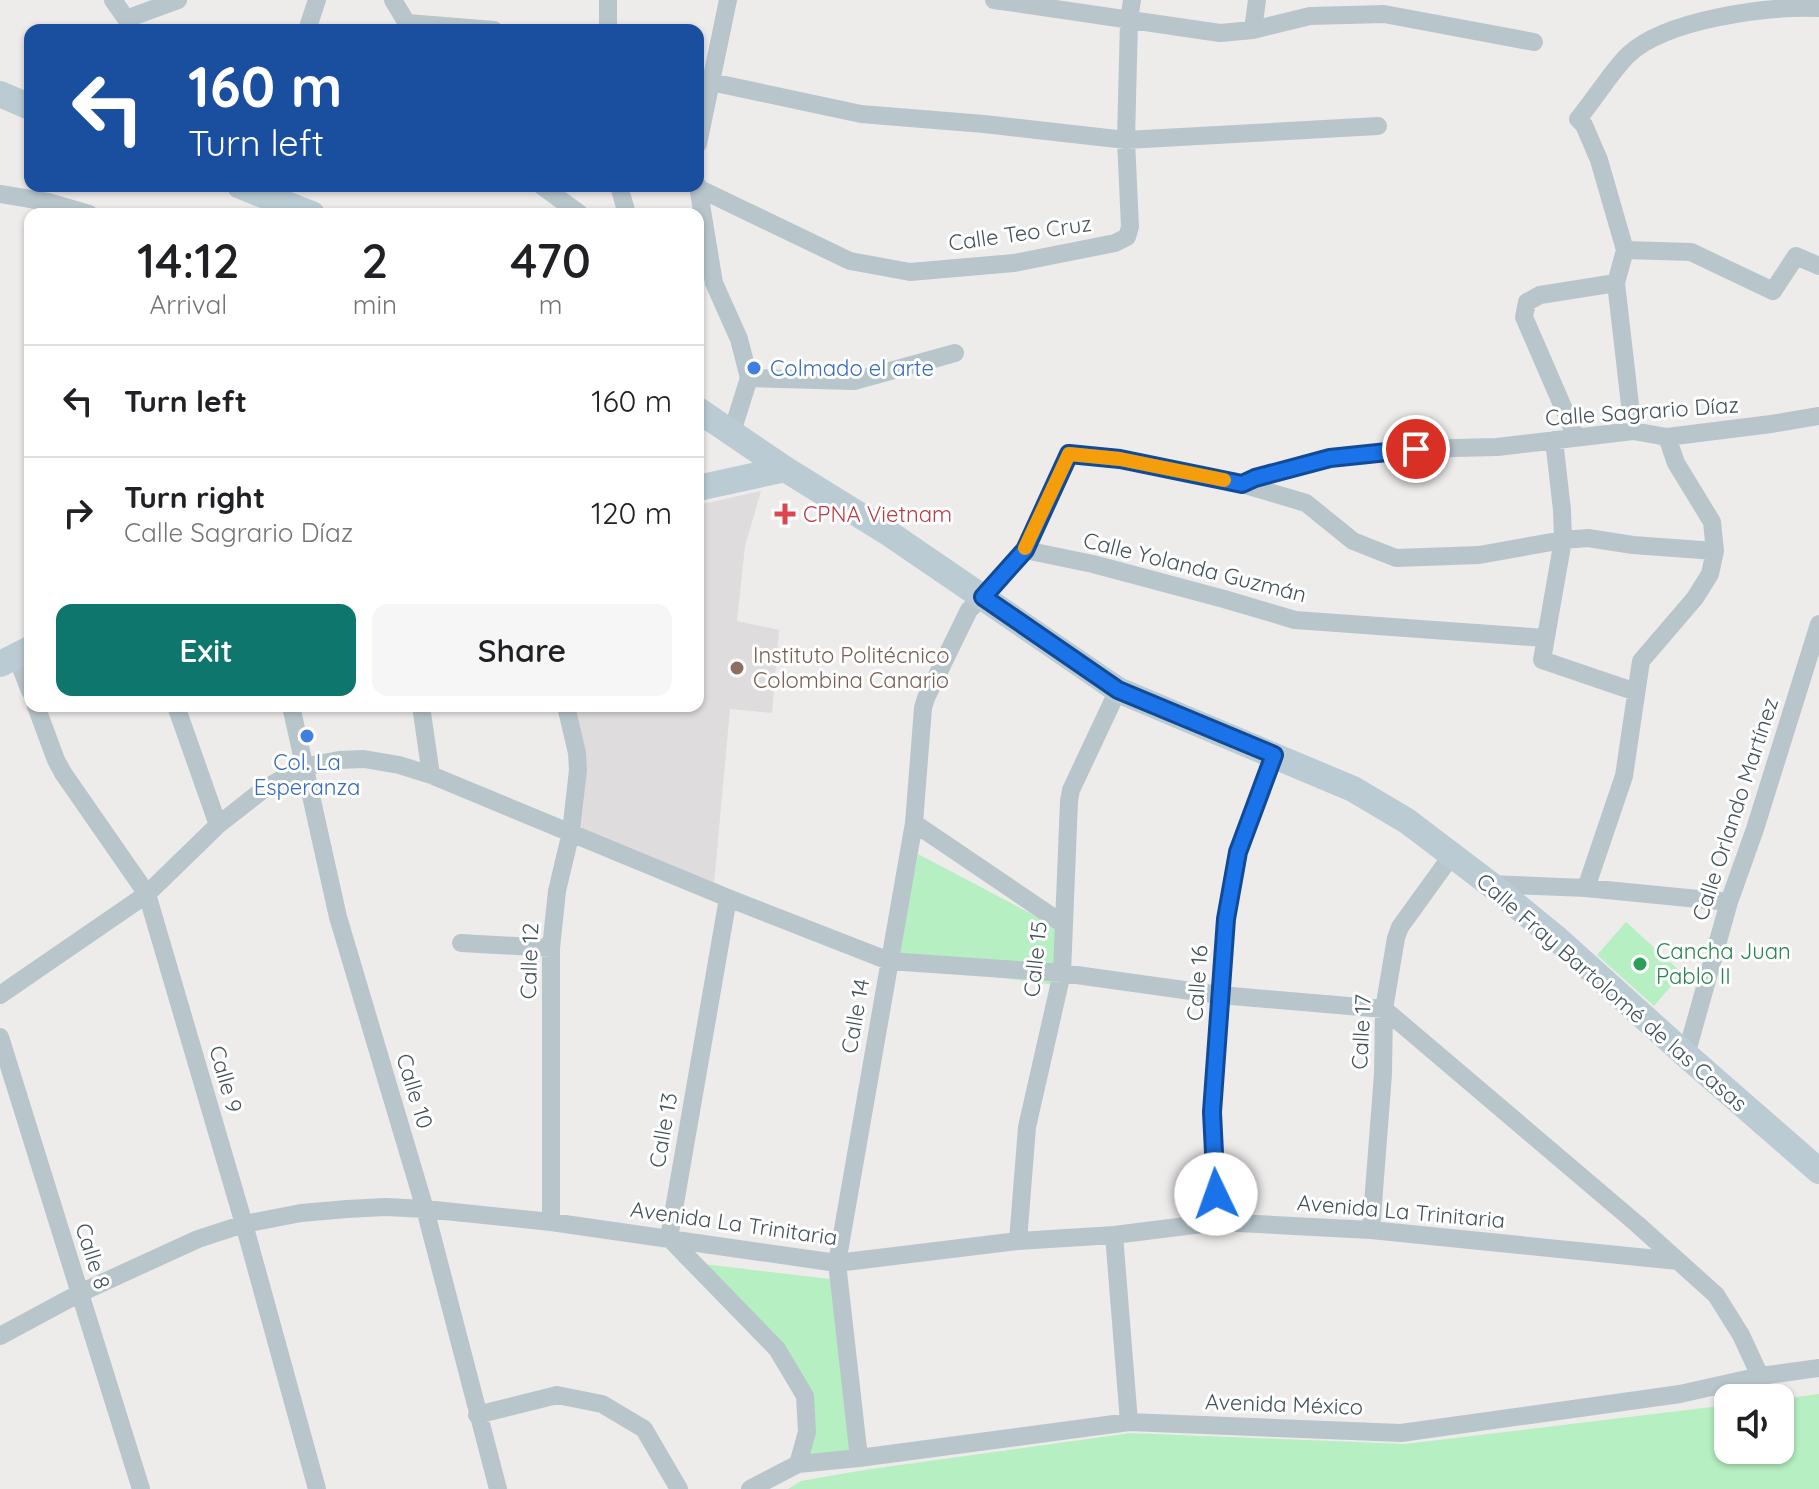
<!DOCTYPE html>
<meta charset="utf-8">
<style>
:root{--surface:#fff;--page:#f6f6f6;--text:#202124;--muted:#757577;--line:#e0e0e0;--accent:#0f766e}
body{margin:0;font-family:Quicksand,sans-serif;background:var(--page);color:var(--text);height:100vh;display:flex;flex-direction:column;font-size:30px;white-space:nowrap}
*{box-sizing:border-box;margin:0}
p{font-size:26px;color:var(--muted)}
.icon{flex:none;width:44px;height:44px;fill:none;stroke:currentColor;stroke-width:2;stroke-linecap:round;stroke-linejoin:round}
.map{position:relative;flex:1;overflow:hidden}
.sheet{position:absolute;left:24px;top:208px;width:680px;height:504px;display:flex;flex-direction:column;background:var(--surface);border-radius:16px;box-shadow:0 2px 6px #0004}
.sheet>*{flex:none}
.banner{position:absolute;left:24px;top:24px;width:680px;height:168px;border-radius:16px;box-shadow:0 2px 6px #0004;background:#1a4fa0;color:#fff;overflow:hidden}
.controls{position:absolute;left:1714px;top:1384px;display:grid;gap:16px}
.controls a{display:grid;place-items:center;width:80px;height:80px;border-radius:16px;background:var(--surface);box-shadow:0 2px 6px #0004;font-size:40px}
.pin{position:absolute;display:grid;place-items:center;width:68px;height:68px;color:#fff;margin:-34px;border:4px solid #fff;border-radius:50%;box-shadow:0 2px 8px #0007}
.me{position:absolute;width:88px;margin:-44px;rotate:357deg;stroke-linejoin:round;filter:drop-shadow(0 0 6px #0008)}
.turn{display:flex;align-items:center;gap:28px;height:168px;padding:0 32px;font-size:36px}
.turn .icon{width:104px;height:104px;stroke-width:2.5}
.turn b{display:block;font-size:56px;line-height:68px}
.eta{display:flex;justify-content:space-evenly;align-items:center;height:136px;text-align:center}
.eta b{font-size:48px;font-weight:600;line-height:56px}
.button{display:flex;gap:16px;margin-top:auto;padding:16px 32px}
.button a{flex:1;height:92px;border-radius:16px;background:var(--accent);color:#fff;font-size:32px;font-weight:600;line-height:92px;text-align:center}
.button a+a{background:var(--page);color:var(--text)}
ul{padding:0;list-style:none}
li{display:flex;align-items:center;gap:24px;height:112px;padding:0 32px;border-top:2px solid var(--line)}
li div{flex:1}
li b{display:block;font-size:30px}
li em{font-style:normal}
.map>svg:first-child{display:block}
.education{fill:#dfdcde}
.green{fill:#b6efc1}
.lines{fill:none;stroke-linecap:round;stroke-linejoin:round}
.street{stroke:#b8c6cb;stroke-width:18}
.secondary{stroke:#bacbd3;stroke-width:26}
.route-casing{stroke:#114b97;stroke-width:20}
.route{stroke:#1a73e8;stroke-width:14}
.slow{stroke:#f59e0b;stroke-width:14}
.shop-dot{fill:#3f7fe0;stroke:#fff;stroke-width:3}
.health-dot{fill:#e0444e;stroke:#fff;stroke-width:3}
.education-dot{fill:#8d6e63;stroke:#fff;stroke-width:3}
.leisure-dot{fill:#2e9e5b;stroke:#fff;stroke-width:3}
.labels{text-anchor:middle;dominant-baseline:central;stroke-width:6;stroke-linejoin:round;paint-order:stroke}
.street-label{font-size:22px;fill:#435359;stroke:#fff}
.shop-label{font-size:22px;fill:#366cbe;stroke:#fff;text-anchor:start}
.health-label{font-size:22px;fill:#be3a42;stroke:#fff;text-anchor:start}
.education-label{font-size:22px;fill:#785e54;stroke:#fff;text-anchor:start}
.leisure-label{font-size:22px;fill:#27864d;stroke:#fff;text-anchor:start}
</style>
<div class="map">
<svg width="1819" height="1489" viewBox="0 0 1819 1489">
<rect width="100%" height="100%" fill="#eeebeb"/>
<!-- education -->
<path class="education" d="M 761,491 L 745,546 L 737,621 L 779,630 L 772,713 L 730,709 L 714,884 L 581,830 L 587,765 L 574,706 L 698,706 L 698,505 Z"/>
<!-- green -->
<path class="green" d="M 918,854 L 1058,928 L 1055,985 L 896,964 Z
M 1626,922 L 1682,973 L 1654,1006 L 1597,955 Z
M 678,1261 L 830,1279 L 852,1456 L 801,1470 L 811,1433 L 781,1346 Z
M 1819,1394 L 1819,1489 L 788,1489 L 801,1481 L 864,1470 L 1131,1433 L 1405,1444 L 1728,1405 L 1728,1450 L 1780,1450 L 1780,1399 Z"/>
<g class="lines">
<!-- street -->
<path class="street" d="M 113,0 L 134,30
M 393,0 L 411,30
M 994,0 L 1220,33 L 1253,30 L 1310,16 L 1384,14 L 1534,42
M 126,19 L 178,0
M 408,23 L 494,30
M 307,30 L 317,0
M 608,30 L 608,0
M 1253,30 L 1257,0
M 711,82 L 861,114 L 984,124 L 1126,140 L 1378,126
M 698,144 L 728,0
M 542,186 L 580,214
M 619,186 L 627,214
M 698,186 L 714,283 L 739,339 L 749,378 L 732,432
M 698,188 L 850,261 L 910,272 L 1014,263 L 1115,243 L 1127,237 L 1130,227 L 1126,140 L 1129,20 L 1132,0
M 0,194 L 48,202 L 89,214
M 1625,250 L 1691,252 L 1773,291 L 1796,256 L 1819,266
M 749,378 L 854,381 L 955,353
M 1633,431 L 1616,283 L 1625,250 L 1599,160 L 1584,125 L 1578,119 C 1594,100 1611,72 1628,55 C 1666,19 1767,6 1819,8
M 1576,437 L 1524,317 L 1527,302 L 1540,295 L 1616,283
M 1554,440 L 1562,510 L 1563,540 L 1542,660 L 1636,692
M 1242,484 L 1306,503 L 1353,541 L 1396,558 L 1479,555 L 1563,540 L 1588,538 L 1633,545 L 1715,551
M 1025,550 L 1093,564 L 1224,599 L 1295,620 L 1545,638
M 16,655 L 30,691
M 36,706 L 56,760 L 63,773 L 147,894 L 244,1224 L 317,1489
M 176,706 L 218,825
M 291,706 L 338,917 L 425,1209 L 498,1489
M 421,706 L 431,775
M 914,823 L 1063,924
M 1490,884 L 1586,888 L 1729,902
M 1586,888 L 1624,776 L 1641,661 L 1695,598 L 1710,574 L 1715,551 L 1712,522 L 1676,463 L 1667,437
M 728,898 L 669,1238 L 777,1349 L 805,1396 L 807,1432 L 798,1464
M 461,943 L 551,948
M 0,995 L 147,894 L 218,825 L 264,789 L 303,767 L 339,760 L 364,759 L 399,765 L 431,775 L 728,898 L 889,961 L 1062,973 L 1220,995 L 1384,1009 L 1637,1224 L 1716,1295 L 1741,1335 L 1760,1376
M 0,1037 L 141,1489
M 1686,1055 L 1729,902 L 1755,829 L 1819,624
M 551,1222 L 551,948 L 557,891 L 571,832 L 578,770 L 577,753 L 566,706
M 1218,1222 L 1212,1112 L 1226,919 L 1238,852 L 1274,755
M 1371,1230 L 1383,1074 L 1384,1009 L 1396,938 L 1400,927 L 1452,855
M 1114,1235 L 1129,1422
M 1018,1241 L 1027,1127 L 1062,973 L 1069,801 L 1071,790 L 1118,690
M 0,1336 L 80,1293 L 198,1239 L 244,1224 L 301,1213 L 347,1209 L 386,1207 L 425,1209 L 551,1222 L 837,1263 L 1018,1241 L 1114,1235 L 1218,1222 L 1371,1230 L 1678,1261
M 477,1415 L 557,1395 L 602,1404 L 644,1429 L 679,1489
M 859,1458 L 837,1263 L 914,823 L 923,708 L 926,698 L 969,610 L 983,597 L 1025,550 L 1069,454 L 1120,459 L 1242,484 L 1255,478 L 1330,458 L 1416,449 L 1497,447 L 1633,431 L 1667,437 L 1771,424 L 1819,416
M 750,1489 L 798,1464 L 859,1458 L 1129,1422 L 1401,1433 L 1680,1394 L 1760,1376 L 1819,1368"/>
<!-- secondary -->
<path class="secondary" d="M 0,94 L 30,107
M 240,186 L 312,214
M 698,410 L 785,469 L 890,534 L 1118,690 L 1353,789 L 1407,821 L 1490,884 L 1555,937 L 1686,1055 L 1819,1171
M 698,488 L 785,469
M 0,664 L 30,649"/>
</g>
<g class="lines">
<!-- route casing -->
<g class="route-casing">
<path id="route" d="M 1216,1194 L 1212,1112 L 1226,919 L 1238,852 L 1274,755 L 1118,690 L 983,597 L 1025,550 L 1069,454 L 1120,459 L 1242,484 L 1255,478 L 1330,458 L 1416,449"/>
</g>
<!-- route -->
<use href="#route" class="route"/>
<!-- slow -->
<path class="slow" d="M 1025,548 L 1069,454 L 1120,459 L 1224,480"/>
</g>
<!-- markers -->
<g class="shop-dot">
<circle cx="754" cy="368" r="8"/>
<circle cx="307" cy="736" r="8"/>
</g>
<path class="health-dot" d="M781 502h8v8h8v8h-8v8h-8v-8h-8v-8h8z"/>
<circle class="education-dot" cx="737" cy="668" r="8"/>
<circle class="leisure-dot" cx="1640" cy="964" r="8"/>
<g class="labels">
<!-- street labels -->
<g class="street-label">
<text transform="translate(1020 233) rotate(-8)">Calle Teo Cruz</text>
<text transform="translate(1642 411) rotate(-4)">Calle Sagrario Díaz</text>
<text transform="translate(1195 567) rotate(14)">Calle Yolanda Guzmán</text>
<text transform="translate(1735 809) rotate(-72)">Calle Orlando Martínez</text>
<text transform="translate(1035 959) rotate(-84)">Calle 15</text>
<text transform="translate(529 961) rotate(-88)">Calle 12</text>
<text transform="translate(1197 983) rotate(-86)">Calle 16</text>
<text transform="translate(1612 992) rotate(41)">Calle Fray Bartolomé de las Casas</text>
<text transform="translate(855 1016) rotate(-80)">Calle 14</text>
<text transform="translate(1361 1032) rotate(-87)">Calle 17</text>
<text transform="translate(226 1079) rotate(74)">Calle 9</text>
<text transform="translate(415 1091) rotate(73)">Calle 10</text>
<text transform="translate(663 1130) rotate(-80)">Calle 13</text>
<text transform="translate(1401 1211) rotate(5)">Avenida La Trinitaria</text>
<text transform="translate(734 1223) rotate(8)">Avenida La Trinitaria</text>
<text transform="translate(93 1256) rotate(72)">Calle 8</text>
<text transform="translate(1284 1404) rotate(2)">Avenida México</text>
</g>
<!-- shop labels -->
<g class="shop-label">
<text x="770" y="368">Colmado el arte</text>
<text x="307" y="762" text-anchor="middle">Col. La<tspan x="307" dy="25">Esperanza</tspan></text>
</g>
<!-- health labels -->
<g class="health-label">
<text x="803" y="514">CPNA Vietnam</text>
</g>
<!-- education labels -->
<g class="education-label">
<text x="753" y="655">Instituto Politécnico<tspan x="753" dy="25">Colombina Canario</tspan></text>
</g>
<!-- leisure labels -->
<g class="leisure-label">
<text x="1656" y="951">Cancha Juan<tspan x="1656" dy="25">Pablo II</tspan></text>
</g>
</g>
</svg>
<div class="controls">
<a><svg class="icon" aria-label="sound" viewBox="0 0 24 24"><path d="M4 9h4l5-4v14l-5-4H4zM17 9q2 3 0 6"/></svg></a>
</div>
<div class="pin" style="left:1416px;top:449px;background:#d93025"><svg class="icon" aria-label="arrive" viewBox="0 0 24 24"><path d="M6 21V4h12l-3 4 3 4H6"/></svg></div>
<svg class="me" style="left:1216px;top:1194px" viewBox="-20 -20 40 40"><circle r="19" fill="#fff"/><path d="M0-13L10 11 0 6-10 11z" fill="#1a73e8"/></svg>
<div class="banner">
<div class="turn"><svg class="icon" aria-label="left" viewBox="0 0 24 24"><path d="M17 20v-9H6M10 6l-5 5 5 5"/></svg><div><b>160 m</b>Turn left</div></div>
</div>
<section class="sheet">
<div class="eta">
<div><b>14:12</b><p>Arrival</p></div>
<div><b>2</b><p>min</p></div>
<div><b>470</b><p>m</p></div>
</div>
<ul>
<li><svg class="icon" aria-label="left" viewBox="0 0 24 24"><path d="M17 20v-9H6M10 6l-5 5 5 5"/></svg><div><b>Turn left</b></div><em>160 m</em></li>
<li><svg class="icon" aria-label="right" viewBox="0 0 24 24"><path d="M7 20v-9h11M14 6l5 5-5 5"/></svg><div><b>Turn right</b><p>Calle Sagrario Díaz</p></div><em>120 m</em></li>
</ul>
<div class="button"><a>Exit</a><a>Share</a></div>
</section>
</div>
